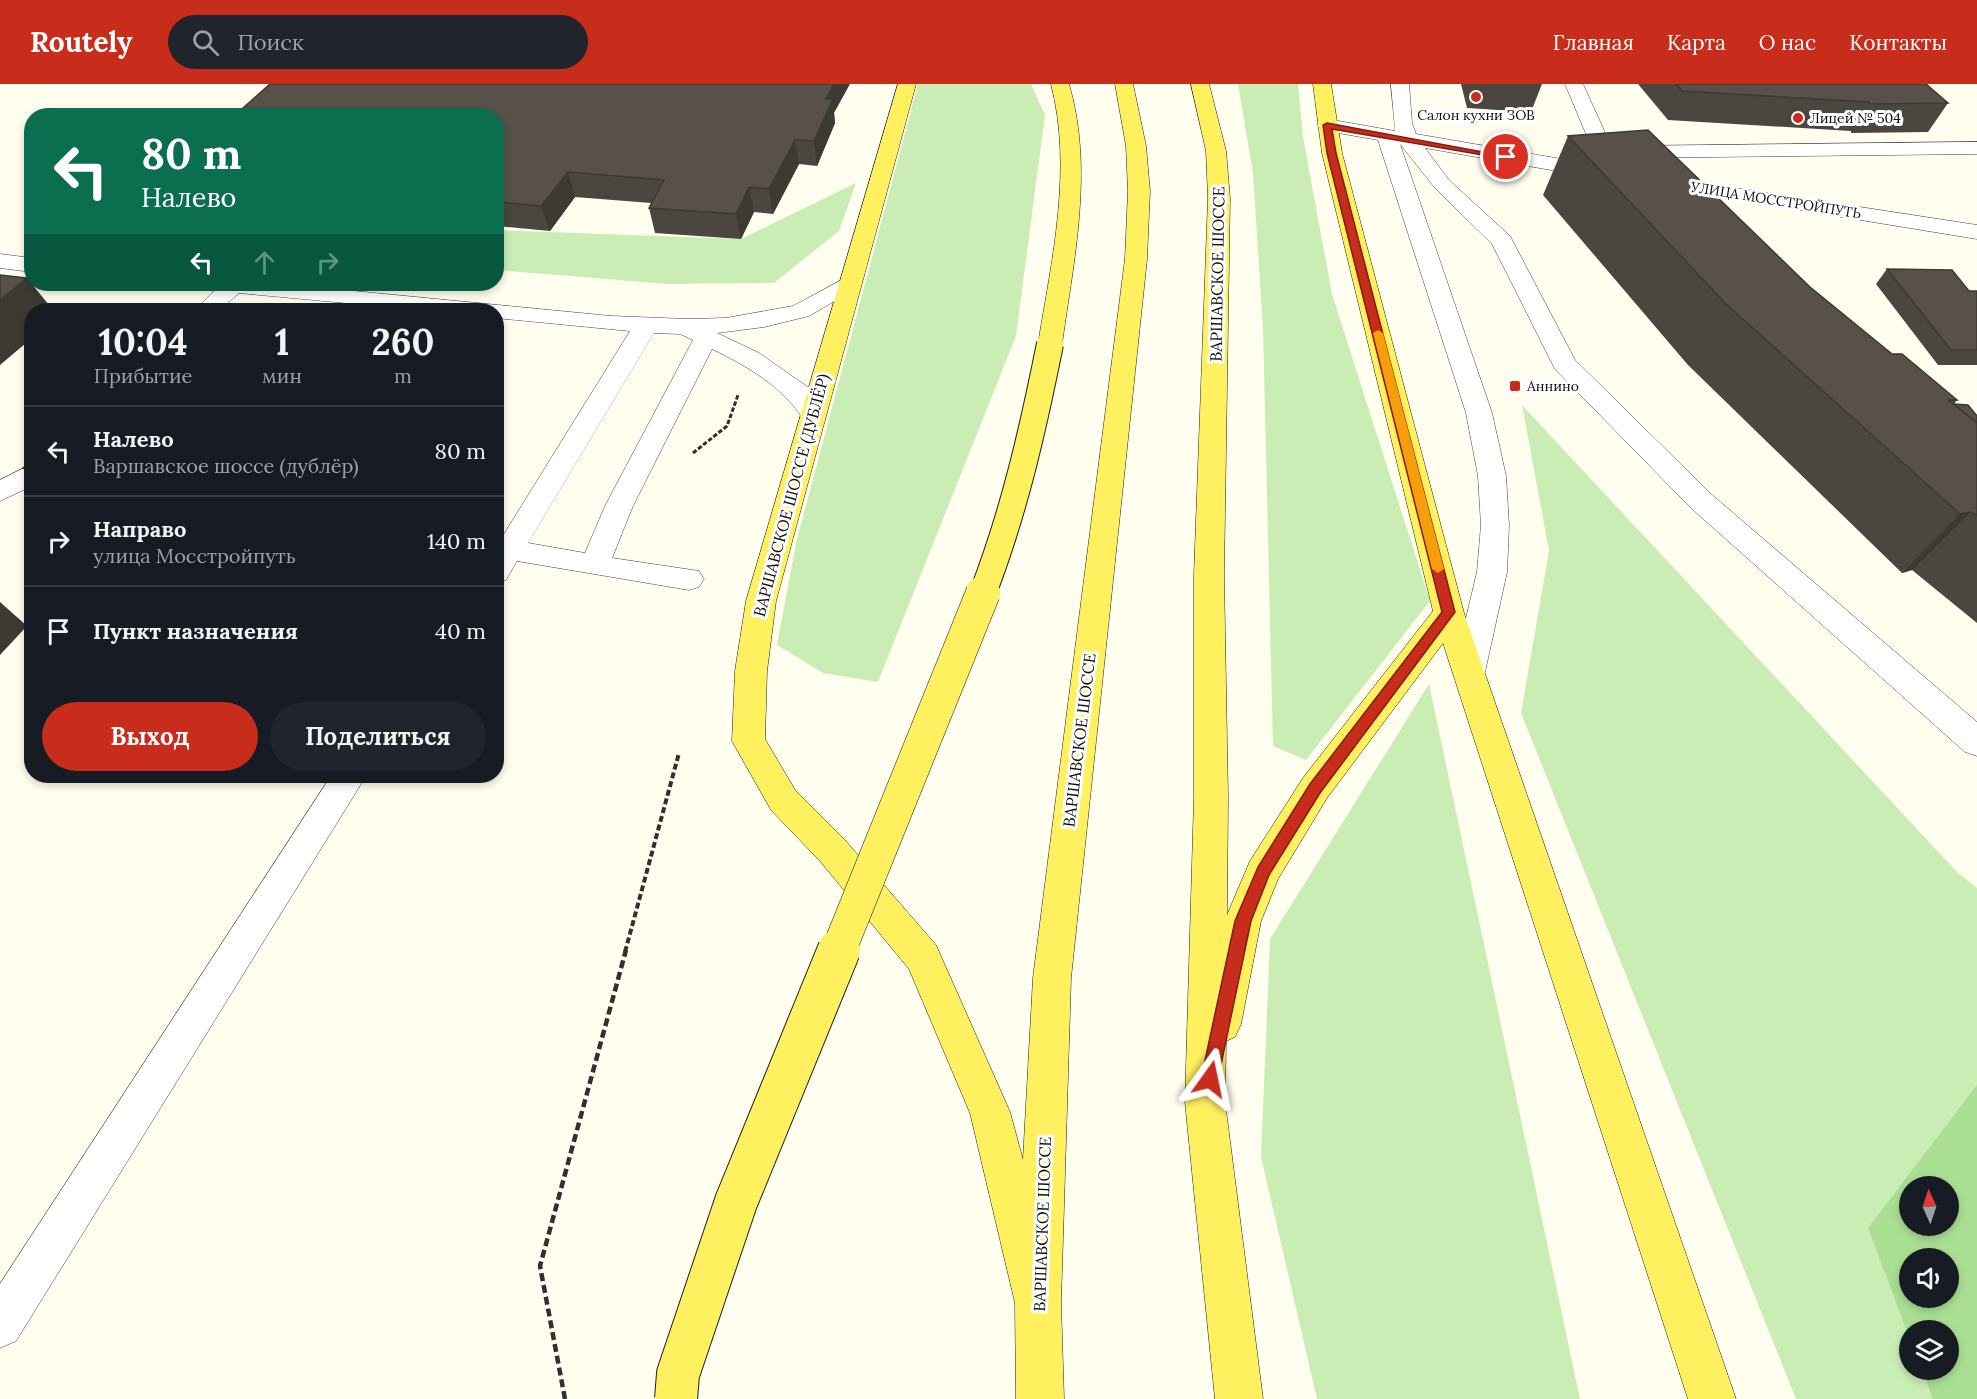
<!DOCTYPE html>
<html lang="ru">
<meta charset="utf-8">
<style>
:root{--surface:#171b24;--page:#20242c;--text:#f1f3f6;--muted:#9ea1a6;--line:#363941;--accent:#c82d1b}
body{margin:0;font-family:Lora,serif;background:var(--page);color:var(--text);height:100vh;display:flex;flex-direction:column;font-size:22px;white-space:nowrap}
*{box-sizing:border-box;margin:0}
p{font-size:20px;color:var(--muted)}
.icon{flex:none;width:33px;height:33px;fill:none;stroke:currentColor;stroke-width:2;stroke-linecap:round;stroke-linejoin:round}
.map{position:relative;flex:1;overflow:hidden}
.sheet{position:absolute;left:24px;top:219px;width:480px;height:480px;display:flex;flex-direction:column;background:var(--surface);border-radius:24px;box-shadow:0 3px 9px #0003}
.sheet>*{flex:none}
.banner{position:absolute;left:24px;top:24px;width:480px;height:183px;border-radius:24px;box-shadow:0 3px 9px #0003;background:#0b6e4f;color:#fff;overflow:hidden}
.needle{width:39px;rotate:357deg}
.tools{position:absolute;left:1899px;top:1092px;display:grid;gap:12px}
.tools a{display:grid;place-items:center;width:60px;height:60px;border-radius:50%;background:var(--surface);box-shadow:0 3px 9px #0003;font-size:30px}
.pin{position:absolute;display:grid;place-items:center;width:51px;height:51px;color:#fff;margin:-26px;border:3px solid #fff;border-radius:50%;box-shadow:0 2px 6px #0007}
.me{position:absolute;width:66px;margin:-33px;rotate:12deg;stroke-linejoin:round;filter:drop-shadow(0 0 4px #0008)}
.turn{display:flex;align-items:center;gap:21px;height:126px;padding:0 18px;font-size:27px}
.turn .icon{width:78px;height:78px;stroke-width:2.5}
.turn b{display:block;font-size:42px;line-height:51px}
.lanes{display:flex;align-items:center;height:57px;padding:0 18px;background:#0003;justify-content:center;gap:30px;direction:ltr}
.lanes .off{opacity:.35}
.eta{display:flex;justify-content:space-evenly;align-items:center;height:102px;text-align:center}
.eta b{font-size:36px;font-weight:800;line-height:42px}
.action{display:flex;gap:12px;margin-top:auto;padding:12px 18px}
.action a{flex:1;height:69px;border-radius:36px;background:var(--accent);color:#fff;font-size:24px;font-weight:800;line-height:69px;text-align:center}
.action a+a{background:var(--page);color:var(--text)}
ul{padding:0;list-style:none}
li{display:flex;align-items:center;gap:18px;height:90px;padding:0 18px;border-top:2px solid var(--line)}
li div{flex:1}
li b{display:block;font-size:22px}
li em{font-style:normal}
header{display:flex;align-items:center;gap:36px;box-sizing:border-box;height:84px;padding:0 30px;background:var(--accent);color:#fff}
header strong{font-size:28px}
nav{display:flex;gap:33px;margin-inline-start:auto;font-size:21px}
.search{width:420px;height:54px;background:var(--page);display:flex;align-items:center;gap:15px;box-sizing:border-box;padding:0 21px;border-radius:33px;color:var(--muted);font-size:22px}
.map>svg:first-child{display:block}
.green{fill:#caedb5;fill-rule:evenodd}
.forest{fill:#aadf93;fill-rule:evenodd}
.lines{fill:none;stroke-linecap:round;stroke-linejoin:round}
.minor-casing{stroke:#414141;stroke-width:1}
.major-casing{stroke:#1f1f1f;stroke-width:1}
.path-far2{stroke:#303030;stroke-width:3;stroke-dasharray:4.5 2;stroke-linecap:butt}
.path-far1{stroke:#303030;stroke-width:4;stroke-dasharray:6 3;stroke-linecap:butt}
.path{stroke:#303030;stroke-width:4.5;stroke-dasharray:8 4;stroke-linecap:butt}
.minor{fill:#fff;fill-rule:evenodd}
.major{fill:#fff05f;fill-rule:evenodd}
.major-bridge-far2-casing{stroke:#1f1f1f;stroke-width:28;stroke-linecap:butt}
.major-bridge-far1-casing{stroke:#1f1f1f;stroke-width:35;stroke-linecap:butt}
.major-bridge-casing{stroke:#1f1f1f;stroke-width:44;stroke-linecap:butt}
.major-bridge-far2{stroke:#fff05f;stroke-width:26}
.major-bridge-far1{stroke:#fff05f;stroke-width:34}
.major-bridge{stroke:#fff05f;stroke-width:42}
.wall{fill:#4b463f}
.shaded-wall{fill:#3d3933}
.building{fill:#575149;stroke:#3d3933;stroke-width:1.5}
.route{fill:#c82d1b;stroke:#821d12;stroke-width:1.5}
.slow{fill:#f59e0b}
.poi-dot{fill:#c82d1b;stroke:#fff;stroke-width:2}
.labels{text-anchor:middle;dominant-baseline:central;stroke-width:6;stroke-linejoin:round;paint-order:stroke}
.far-poi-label{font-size:14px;fill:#0e0e0e;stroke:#fff;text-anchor:start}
.far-street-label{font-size:14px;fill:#0e0e0e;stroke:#fff}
.street-label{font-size:16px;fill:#0e0e0e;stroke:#fff}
</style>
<header>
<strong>Routely</strong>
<div class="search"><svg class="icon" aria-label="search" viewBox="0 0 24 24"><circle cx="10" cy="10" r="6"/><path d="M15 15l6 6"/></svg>Поиск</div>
<nav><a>Главная</a><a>Карта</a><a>О нас</a><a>Контакты</a></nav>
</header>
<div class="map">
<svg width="1977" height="1315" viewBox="0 0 1977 1315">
<rect width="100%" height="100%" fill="#fffeef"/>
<!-- green -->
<path class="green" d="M 918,0 L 1031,0 L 1045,31 L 1016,252 L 878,598 L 823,589 L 777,561 L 796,459 Z
M 1238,0 L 1298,0 L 1303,53 L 1332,210 L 1430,517 L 1306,676 L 1273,662 L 1263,244 L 1253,89 Z
M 856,99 L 839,147 L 774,199 L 667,200 L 497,186 L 497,146 L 741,155 Z
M 1522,321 L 1958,789 L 1977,804 L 1977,1315 L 1796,1315 L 1521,629 L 1549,467 ZM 1910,1102 L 1948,1102 L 1948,1142 L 1910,1142 ZM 1910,1174 L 1948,1174 L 1948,1214 L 1910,1214 ZM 1910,1246 L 1948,1246 L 1948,1286 L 1910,1286 Z
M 1429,600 L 1580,1315 L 1317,1315 L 1261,1073 L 1270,855 Z"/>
<!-- forest -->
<path class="forest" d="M 1977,1001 L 1977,1315 L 1933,1315 L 1922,1286 L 1948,1286 L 1948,1246 L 1910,1246 L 1909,1253 L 1868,1144 ZM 1910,1102 L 1948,1102 L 1948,1142 L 1910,1142 ZM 1910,1174 L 1948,1174 L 1948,1214 L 1910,1214 Z"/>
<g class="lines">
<!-- minor casing -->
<g class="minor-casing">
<path id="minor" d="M 1391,0 L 1409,0 L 1412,39 L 1416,50 L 1596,81 L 1592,64 L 1565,0 L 1583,0 L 1612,64 L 1618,90 L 1615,94 L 1608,96 L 1425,64 L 1449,96 L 1510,152 L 1575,276 L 1711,410 L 1977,638 L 1977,672 L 1965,668 L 1691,424 L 1555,285 L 1492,160 L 1435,104 L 1400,60 L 1492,329 L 1506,392 L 1509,441 L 1507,488 L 1485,588 L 1480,597 L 1469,600 L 1458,597 L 1453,588 L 1477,488 L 1481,441 L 1478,392 L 1466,329 L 1378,56 L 1327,47 L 1320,45 L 1317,41 L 1320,37 L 1327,35 L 1395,47 Z
M 1977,58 L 1977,70 L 1625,74 L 1618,72 L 1615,68 L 1618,64 L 1625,62 Z
M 1665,93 L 1977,141 L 1977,155 L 1658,103 L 1654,99 L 1658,95 Z
M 0,170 L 32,174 L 32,188 L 0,184 Z
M 849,192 L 857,194 L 861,199 L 857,204 L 809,232 L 764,243 L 717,249 L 759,269 L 809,304 L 825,329 L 821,335 L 812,337 L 803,335 C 782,302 747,282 712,265 L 633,422 L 612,474 L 699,487 L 704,495 L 699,503 L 689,506 L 517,477 L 506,496 L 496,499 L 496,463 L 630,247 L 496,234 L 496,226 L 420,226 L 239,209 L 220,226 L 195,226 L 214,207 L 204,205 L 201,200 L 282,200 L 611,232 L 688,235 L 726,234 L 793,222 ZM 654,249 L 680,250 L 693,256 L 605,422 L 585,469 L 528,459 Z
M 32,380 L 32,402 L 0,417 L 0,396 Z
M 331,692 L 366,692 L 16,1257 L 0,1264 L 0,1200 Z"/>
</g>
<!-- major casing -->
<g class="major-casing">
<path id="major" d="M 898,0 L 916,0 L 776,517 L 767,587 L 765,655 L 795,706 L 844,755 L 936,861 L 1010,1028 L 1023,1076 L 1033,894 L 1125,175 L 1128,107 L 1126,62 L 1115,0 L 1133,0 L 1146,62 L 1150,107 L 1147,175 L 1071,894 L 1061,1219 L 1064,1315 L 1016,1315 L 1015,1219 L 970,1029 L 909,885 L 820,777 L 771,726 L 732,657 L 735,587 L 746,517 Z
M 1051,0 L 1069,0 C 1094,85 1074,174 1062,260 L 1059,265 L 1050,267 L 1041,265 L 1038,260 C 1052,175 1073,85 1051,0 Z
M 1191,0 L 1209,0 L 1226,67 L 1230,114 L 1224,491 L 1228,714 L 1227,831 L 1250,777 L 1303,694 L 1433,527 L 1322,69 L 1313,0 L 1331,0 L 1342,69 L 1464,529 L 1736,1315 L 1688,1315 L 1443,559 L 1327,714 L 1278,795 L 1261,837 L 1241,940 L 1235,953 L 1226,957 L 1225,1018 L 1263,1315 L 1215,1315 L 1185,1018 L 1194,714 L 1194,491 L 1208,114 L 1206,67 Z"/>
</g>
<!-- path-far2 -->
<path class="path-far2" d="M 693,369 L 727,342 L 738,311"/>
<!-- path-far1 -->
<path class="path-far1" d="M 625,868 L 679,669"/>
<!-- path -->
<path class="path" d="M 565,1315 L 540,1182 L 626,866"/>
<!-- minor -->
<use href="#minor" class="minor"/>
<!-- major -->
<use href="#major" class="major"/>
<!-- major-bridge-far2 casing -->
<g class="major-bridge-far2-casing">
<path id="major-bridge-far2" d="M 982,511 C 1014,429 1033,345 1050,260"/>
</g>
<!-- major-bridge-far1 casing -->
<g class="major-bridge-far1-casing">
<path id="major-bridge-far1" d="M 838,868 L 983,509"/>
</g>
<!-- major-bridge casing -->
<g class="major-bridge-casing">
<path id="major-bridge" d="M 676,1315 L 678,1290 L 736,1118 L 839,866"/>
</g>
<!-- major-bridge-far2 -->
<use href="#major-bridge-far2" class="major-bridge-far2"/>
<!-- major-bridge-far1 -->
<use href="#major-bridge-far1" class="major-bridge-far1"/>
<!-- major-bridge -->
<use href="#major-bridge" class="major-bridge"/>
</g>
<!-- wall -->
<path class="wall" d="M 1461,0 L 1542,0 L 1531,28 L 1467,24 Z
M 1638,0 L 1926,0 L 1948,19 L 1928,48 L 1851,49 L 1851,47 L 1668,36 Z
M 834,29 L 835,39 L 817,82 L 799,80 L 773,130 L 754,128 L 741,155 L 655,149 L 649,124 L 651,119 L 575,113 L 550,147 L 496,142 L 496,32 Z
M 1568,52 L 1810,203 L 1892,270 L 1957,316 L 1954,320 L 1977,332 L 1977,539 L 1912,486 L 1902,489 L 1688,281 L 1543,111 Z
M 1887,185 L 1969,207 L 1977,207 L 1977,281 L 1938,281 L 1876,200 Z
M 32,376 L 32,394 L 23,384 Z"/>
<!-- shaded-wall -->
<path class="shaded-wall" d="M 834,0 L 850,0 L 834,29 L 835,39 L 817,82 L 814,57 L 826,15 Z
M 795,56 L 799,80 L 773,130 L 769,105 Z
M 568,88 L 575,113 L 550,147 L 541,122 Z
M 749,103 L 754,128 L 741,155 L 736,130 Z
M 27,194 L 53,226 L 32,226 L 32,254 L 0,281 L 0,216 Z
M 1971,428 L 1912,486 L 1902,489 L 1960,430 Z
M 0,518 L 27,542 L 0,571 Z"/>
<!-- building -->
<path class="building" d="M 270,0 L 834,0 L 826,15 L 833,15 L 814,57 L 795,56 L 769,105 L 749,103 L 736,130 L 649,124 L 664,96 L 568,88 L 541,122 L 496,118 L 496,32 L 234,32 Z
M 1676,0 L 1926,0 L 1948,19 L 1869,20 L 1869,18 L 1682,7 Z
M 1648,46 L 1810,203 L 1892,270 L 1902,270 L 1957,316 L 1948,316 L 1977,339 L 1977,432 L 1971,428 L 1960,430 L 1726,220 L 1568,52 Z
M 1887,185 L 1952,186 L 1969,207 L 1977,207 L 1977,266 L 1951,266 Z
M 0,191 L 27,194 L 0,216 Z
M 1954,320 L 1968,321 L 1977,332 L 1977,339 Z
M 32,376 L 32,386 L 23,384 Z"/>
<!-- route -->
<path class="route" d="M 1327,39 L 1510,73 L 1506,75 L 1332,45 L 1336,69 L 1455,528 L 1320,709 L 1269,791 L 1251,837 L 1218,995 L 1216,1001 L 1210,1004 L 1204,1001 L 1201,995 L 1235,837 L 1258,783 L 1310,700 L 1442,528 L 1327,69 L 1323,41 Z"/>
<!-- slow -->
<path class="slow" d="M 1378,246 L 1383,249 L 1444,485 L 1438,489 L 1432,485 L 1373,249 Z"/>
<!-- markers -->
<g class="poi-dot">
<circle cx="1476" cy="13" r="6"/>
<circle cx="1798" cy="34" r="6"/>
<rect x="1509" y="296" width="12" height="12" rx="3"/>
</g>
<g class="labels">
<!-- far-poi labels -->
<g class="far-poi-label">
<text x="1476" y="31" text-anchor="middle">Салон кухни ЗОВ</text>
<text x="1810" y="34">Лицей № 504</text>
<text x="1527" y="302">Аннино</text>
</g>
<!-- far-street labels -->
<g class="far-street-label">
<text transform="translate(1776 116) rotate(9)">УЛИЦА МОССТРОЙПУТЬ</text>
</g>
<!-- street labels -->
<g class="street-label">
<text transform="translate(1217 190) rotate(-89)">ВАРШАВСКОЕ ШОССЕ</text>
<text transform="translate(791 411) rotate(-75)">ВАРШАВСКОЕ ШОССЕ (ДУБЛЁР)</text>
<text transform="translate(1079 656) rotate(-83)">ВАРШАВСКОЕ ШОССЕ</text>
<text transform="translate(1042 1140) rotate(-88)">ВАРШАВСКОЕ ШОССЕ</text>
</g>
</g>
</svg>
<div class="tools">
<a><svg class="needle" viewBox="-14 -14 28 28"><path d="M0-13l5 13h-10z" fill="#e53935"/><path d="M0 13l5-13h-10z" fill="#9ea1a6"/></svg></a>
<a><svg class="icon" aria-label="sound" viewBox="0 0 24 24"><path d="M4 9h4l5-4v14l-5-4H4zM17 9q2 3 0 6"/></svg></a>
<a><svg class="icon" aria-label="layers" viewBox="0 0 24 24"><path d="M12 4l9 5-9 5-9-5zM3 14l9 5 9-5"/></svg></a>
</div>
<div class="pin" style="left:1506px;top:73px;background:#d93025"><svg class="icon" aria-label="arrive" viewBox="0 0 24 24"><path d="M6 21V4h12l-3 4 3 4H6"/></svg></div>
<svg class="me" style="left:1210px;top:995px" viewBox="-20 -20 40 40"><path d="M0-17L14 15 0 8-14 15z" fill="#c82d1b" stroke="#fff" stroke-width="4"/></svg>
<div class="banner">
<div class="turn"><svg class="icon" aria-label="left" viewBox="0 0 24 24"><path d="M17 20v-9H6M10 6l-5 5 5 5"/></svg><div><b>80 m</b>Налево</div></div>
<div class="lanes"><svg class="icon" aria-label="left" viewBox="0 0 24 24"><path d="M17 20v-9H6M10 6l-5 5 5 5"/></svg><svg class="icon off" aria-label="ahead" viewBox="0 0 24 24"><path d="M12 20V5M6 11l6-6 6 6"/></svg><svg class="icon off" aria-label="right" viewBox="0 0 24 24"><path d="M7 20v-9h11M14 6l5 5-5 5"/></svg></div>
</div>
<section class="sheet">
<div class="eta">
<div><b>10:04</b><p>Прибытие</p></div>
<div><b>1</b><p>мин</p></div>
<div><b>260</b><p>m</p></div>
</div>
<ul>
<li><svg class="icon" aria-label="left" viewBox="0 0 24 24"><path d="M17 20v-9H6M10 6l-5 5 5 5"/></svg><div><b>Налево</b><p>Варшавское шоссе (дублёр)</p></div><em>80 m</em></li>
<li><svg class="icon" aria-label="right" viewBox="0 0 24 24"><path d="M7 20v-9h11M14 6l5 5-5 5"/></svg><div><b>Направо</b><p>улица Мосстройпуть</p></div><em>140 m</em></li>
<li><svg class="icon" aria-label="arrive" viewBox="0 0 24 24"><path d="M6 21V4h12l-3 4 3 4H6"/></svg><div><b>Пункт назначения</b></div><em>40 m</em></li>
</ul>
<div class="action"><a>Выход</a><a>Поделиться</a></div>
</section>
</div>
